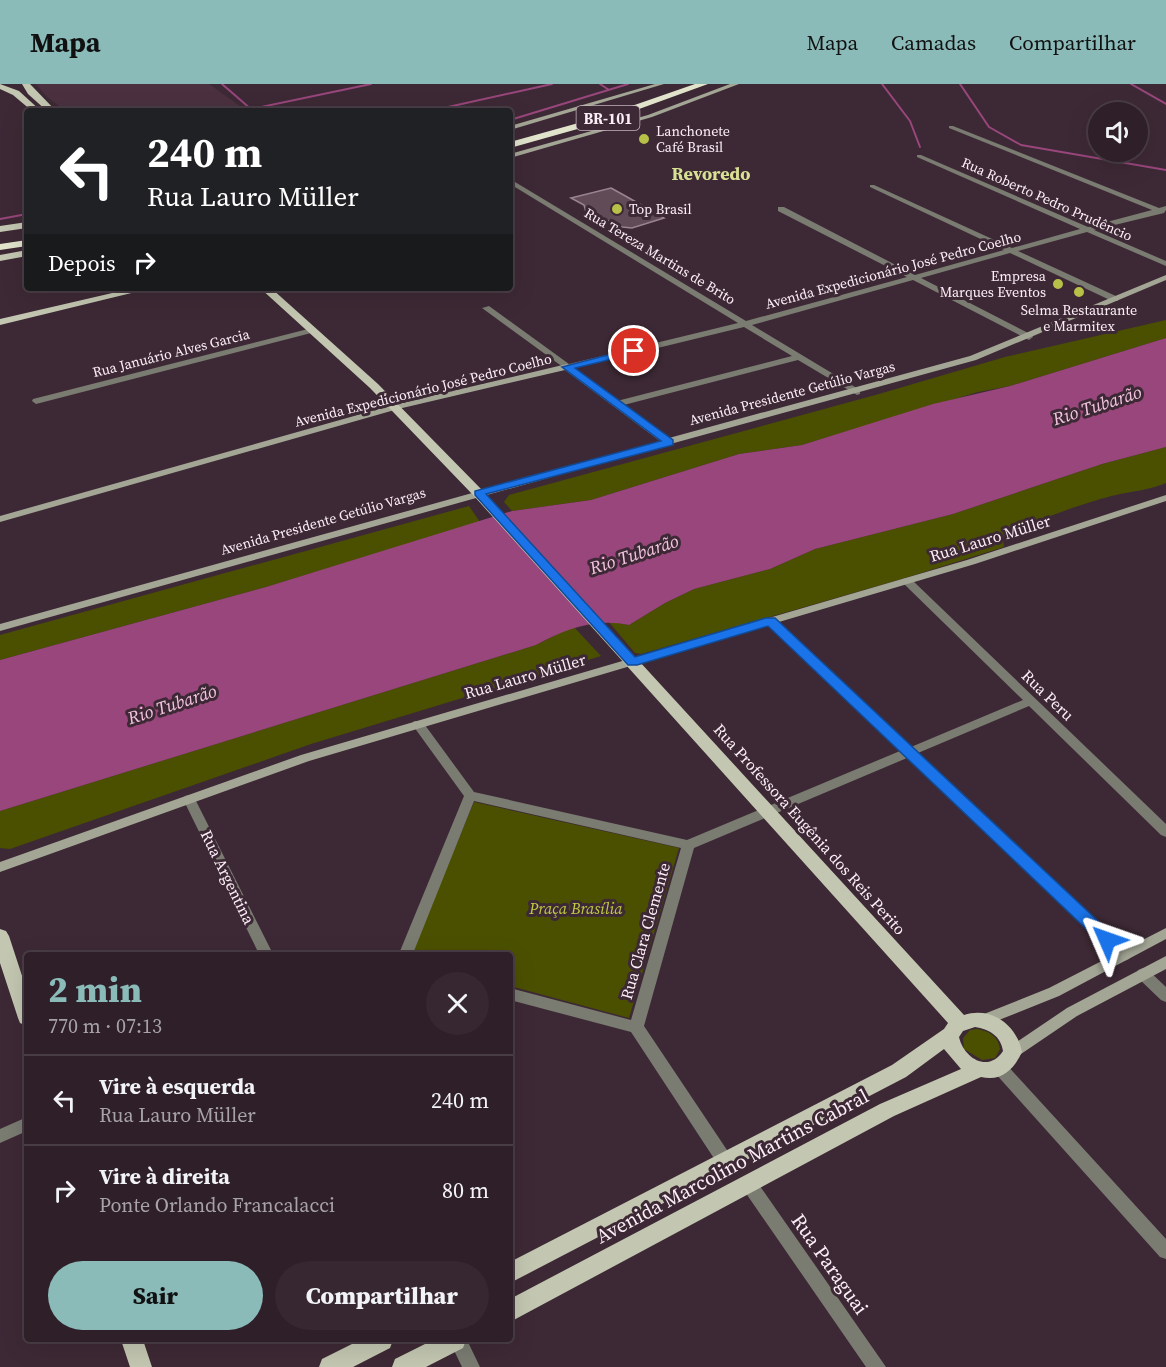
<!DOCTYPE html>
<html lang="pt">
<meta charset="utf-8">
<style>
:root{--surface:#2e1f28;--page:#362730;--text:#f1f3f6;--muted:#a7a2a8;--line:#493d45;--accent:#8bbbb9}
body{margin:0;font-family:"Source Serif 4",serif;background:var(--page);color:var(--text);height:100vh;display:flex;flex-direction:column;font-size:22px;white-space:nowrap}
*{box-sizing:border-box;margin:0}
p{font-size:20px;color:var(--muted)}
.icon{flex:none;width:33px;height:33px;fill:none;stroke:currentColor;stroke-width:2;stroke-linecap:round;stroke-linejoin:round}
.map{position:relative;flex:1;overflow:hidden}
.drawer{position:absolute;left:24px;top:868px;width:489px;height:390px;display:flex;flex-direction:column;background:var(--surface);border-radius:6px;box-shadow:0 6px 24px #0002,0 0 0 2px var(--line)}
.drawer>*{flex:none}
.banner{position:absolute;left:24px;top:24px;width:489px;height:183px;border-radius:6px;box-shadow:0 6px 24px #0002,0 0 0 2px var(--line);background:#202124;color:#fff;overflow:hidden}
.tools{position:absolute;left:1088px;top:18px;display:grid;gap:12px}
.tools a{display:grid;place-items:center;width:60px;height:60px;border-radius:50%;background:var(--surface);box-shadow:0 6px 24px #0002,0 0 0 2px var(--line);font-size:30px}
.pin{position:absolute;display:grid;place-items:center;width:51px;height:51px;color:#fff;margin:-26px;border:3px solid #fff;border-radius:50%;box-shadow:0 2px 6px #0007}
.me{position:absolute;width:66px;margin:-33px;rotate:313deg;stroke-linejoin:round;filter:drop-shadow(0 0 4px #0008)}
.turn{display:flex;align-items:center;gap:21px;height:126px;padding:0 24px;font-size:27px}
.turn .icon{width:78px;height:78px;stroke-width:2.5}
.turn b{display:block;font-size:42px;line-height:51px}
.then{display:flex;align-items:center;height:57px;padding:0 24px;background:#0003;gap:12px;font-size:22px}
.round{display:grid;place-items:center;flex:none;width:63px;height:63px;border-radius:32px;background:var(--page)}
.overview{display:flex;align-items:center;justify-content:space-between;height:102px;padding:0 24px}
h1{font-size:36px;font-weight:800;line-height:45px;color:var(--accent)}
.action{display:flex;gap:12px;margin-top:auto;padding:12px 24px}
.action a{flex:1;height:69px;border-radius:36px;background:var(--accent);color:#111;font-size:24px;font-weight:800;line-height:69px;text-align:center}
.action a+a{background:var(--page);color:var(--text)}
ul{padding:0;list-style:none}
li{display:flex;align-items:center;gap:18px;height:90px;padding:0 24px;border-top:2px solid var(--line)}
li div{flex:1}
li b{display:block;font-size:22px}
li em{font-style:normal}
header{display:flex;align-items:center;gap:36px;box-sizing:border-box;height:84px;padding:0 30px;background:var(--accent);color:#111}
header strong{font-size:28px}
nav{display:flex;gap:33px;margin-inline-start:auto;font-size:21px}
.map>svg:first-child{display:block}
.built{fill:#4b3140}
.green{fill:#4b5000}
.water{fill:#98467b}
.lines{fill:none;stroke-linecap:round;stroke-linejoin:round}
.stream{stroke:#98467b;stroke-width:2}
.building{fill:#604b57;stroke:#9b8491;stroke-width:1.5}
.street{fill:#7a7b71;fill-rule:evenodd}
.secondary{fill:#a3a695;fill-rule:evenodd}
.primary{fill:#c3c7b1;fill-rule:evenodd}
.highway{fill:#e1e4cb;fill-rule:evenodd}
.route{fill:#1a73e8;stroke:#114b97;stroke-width:1.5}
.poi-dot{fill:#b7c148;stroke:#3d2935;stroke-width:2}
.labels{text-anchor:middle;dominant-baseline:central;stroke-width:6;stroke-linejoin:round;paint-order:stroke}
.far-poi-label{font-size:14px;fill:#fceef6;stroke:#3d2935;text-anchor:start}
.far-street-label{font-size:14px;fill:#fceef6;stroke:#3d2935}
.shield{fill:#3d2935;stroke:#c3b3bc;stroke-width:1.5}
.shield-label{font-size:15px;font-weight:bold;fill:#fceef6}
.street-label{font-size:16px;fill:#fceef6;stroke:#3d2935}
.park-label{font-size:16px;font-style:italic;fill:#c0cb41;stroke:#3d2935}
.far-district-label{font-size:18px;font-weight:bold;fill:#d9e194;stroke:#3d2935}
.water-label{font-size:18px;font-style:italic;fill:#f3c5e0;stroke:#3d2935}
.near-street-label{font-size:20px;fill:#fceef6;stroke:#3d2935}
</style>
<header>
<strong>Mapa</strong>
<nav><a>Mapa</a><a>Camadas</a><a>Compartilhar</a></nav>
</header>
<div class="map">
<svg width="1166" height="1283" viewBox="0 0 1166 1283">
<rect width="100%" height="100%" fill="#3d2935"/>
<!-- built -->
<path class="built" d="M 36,0 L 209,0 L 247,27 L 66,27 L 47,13 Z"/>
<!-- green -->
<path class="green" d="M 1166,236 L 1166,254 L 1010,302 L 978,308 L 802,361 L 739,370 L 591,416 L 512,427 L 504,418 L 509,411 L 879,310 L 1005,273 Z
M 1166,363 L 1166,399 C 1150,406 1133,407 1116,411 C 1089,417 1024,439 1003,456 L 1004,463 L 905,494 L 641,570 L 635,569 L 608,537 L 629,541 L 665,519 L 694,505 L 770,485 L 815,465 L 953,430 L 1102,380 Z
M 469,422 L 480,438 L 266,503 L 0,576 L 0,551 Z
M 573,542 L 601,572 L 311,660 L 10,765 L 0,764 L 0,727 L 536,561 Z
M 474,718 L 679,764 L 629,934 L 510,902 L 510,872 L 410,872 Z
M 977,945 C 989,947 998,952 1000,965 L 995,974 L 982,976 L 964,965 L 963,954 L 970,946 Z"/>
<!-- water -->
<path class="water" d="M 1166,254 L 1166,363 L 1102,380 L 953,430 L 815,465 L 770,485 L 694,505 L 665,519 L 629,541 C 593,534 567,545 536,561 L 0,727 L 0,576 L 266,503 L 512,427 L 591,416 L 739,370 L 802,361 L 933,320 L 1010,302 Z"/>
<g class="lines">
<!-- stream -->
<path class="stream" d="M 222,0 L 252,26
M 600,0 L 609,6
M 882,0 L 910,37 L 920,63
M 960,0 L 989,43 L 1021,61 L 1166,86
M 1131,0 L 1166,20
M 252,25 L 371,0
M 430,27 L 552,0
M 510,36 L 628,0
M 0,135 L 27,130"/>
</g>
<!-- building -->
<path class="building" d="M 611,104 L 629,114 L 664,134 L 632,144 L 622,143 L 610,137 L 596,134 L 586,128 L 584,121 L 571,114 Z"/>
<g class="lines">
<!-- street -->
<path class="street" d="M 949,42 L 953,42 L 1159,124 L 1166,122 L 1166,126 L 1164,129 L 1094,146 L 1166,177 L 1166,182 L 1087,148 L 1018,167 L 1118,213 L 1118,217 L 1112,217 L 1010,169 L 921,194 L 1032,251 L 1033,253 L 1029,256 L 913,196 L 752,241 L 860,306 L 860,310 L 857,311 L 798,276 L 616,323 L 612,320 L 613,318 L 792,272 L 744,243 L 567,286 L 482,224 L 489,222 L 569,280 L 738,239 L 510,100 L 510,95 L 746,237 L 907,193 L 778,127 L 778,123 L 784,123 L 915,191 L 1004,166 L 870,103 L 870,101 L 874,101 L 1012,164 L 1080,145 L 917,73 L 917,71 L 921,71 L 1088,143 L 1152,126 L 949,44 Z
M 312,244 L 315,244 L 315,248 L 36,320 L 32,317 L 33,315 Z
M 907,494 L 911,495 L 1166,740 L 1166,753 L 1161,751 L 1029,622 L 918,669 L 1129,867 L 1131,871 L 1129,875 L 1124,877 L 1119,875 L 907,674 L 694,764 L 644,942 L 731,1072 L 733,1077 L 731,1082 L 725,1084 L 719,1082 L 631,948 L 510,916 L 510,904 L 631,936 L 681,764 L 474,717 L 412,872 L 398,872 L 464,712 L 414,643 L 412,640 L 414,637 L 422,637 L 474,708 L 687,756 L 900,667 L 766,539 L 764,537 L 766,535 L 774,535 L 911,663 L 1023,616 L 903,499 L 902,497 L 903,495 Z
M 189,711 L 193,712 L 195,715 L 274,872 L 260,872 L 183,715 L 185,712 Z
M 1143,884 L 1148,886 L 1166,903 L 1166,918 L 1161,916 L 1138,894 L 1136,890 L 1138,886 Z
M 1000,978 L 1005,979 L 1166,1155 L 1166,1175 L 1160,1173 L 995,989 L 992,984 L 995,979 Z
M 27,1033 L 27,1047 L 0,1059 L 0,1045 Z
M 749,1093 L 755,1095 L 886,1283 L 866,1283 L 743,1105 L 741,1100 L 743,1095 Z
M 449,1256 L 467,1256 L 480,1283 L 462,1283 Z"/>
<!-- secondary -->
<path class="secondary" d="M 655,0 L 664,0 L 510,46 L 510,42 Z
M 730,0 L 739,0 L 652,33 L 510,74 L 510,70 L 648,31 Z
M 1166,191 L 1166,196 L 976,276 L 674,359 L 672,361 L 666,361 L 0,547 L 0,540 L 660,357 L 565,286 L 398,325 L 0,438 L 0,432 L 393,321 L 567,280 L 669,354 L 970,272 Z
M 1166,411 L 1166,417 L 975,480 L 309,677 L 0,788 L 0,778 L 301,671 L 967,476 Z
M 1166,844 L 1166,855 L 1059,912 L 984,942 L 979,940 L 977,936 L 979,932 L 1049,904 Z
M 1166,872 L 1166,885 L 1077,932 L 1018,972 L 1013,974 L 1008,972 L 1005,968 L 1008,964 L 1067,924 Z"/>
<!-- primary -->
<path class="primary" d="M 0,0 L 19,7 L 41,27 L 32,27 L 13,11 L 0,5 Z
M 22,0 L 30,0 L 56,27 L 47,27 L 28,10 Z
M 27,138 L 27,144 L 0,148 L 0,142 Z
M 27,166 L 27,172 L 0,177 L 0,171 Z
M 134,204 L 152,204 L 0,241 L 0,235 Z
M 260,204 L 271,204 L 378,300 L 482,406 L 964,931 C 991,922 1017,941 1022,968 C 1014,985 1002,998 981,993 L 894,1032 L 510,1238 L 510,1215 L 880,1020 L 961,985 L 944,965 L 906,993 L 510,1199 L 510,1178 L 892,981 L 944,945 L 948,939 L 474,412 L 370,304 ZM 975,943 C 989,945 1001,952 1003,967 C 989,989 964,975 959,953 L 963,947 Z
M 0,845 L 6,847 L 9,852 L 27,907 L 27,942 L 20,939 L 18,934 L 0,879 Z
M 121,1256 L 143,1256 L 152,1283 L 130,1283 Z
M 360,1256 L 393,1256 L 390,1264 L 353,1283 L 319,1283 L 322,1275 Z
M 433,1256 L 466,1256 L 463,1264 L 426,1283 L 392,1283 L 395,1275 Z"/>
<!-- highway -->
<path class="highway" d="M 695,0 L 708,0 L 606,37 L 510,64 L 510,58 L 600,33 Z
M 27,156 L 27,162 L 0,166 L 0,160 Z"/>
</g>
<!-- route -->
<path class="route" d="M 634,264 L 639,267 L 637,269 L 575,284 L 673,356 L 673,361 L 486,410 L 635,573 L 766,534 L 775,534 L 1113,851 L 1115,856 L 1113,860 L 1102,860 L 768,542 L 637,581 L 628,581 L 475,411 L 475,407 L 661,357 L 562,283 Z"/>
<!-- markers -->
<g class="poi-dot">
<circle cx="644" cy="55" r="6"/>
<circle cx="617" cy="125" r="6"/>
<circle cx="1058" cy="200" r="6"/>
<circle cx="1079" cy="208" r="6"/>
</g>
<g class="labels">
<!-- far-poi labels -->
<g class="far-poi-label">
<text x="656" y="47">Lanchonete<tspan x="656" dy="16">Café Brasil</tspan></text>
<text x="629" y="125">Top Brasil</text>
<text x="1046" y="192" text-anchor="end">Empresa<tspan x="1046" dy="16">Marques Eventos</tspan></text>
<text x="1079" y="226" text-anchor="middle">Selma Restaurante<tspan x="1079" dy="16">e Marmitex</tspan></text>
</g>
<!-- far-street labels -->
<g class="far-street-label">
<text transform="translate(1047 115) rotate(24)">Rua Roberto Pedro Prudêncio</text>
<text transform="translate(660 172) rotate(31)">Rua Tereza Martins de Brito</text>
<text transform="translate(893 186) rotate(-15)">Avenida Expedicionário José Pedro Coelho</text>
<text transform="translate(171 269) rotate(-14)">Rua Januário Alves Garcia</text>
<text transform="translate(423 306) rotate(-14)">Avenida Expedicionário José Pedro Coelho</text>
<text transform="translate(792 309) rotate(-15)">Avenida Presidente Getúlio Vargas</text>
<text transform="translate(323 437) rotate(-16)">Avenida Presidente Getúlio Vargas</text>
</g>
<!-- shield labels -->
<rect class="shield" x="576.5" y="22" width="63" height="24" rx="4.5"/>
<g class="shield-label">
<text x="608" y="34">BR-101</text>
</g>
<!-- street labels -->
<g class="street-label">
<text transform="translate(990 454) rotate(-17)">Rua Lauro Müller</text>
<text transform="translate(525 592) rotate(-16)">Rua Lauro Müller</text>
<text transform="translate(1048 611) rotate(44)">Rua Peru</text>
<text transform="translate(810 745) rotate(48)">Rua Professora Eugênia dos Reis Perito</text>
<text transform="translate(228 793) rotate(64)">Rua Argentina</text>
<text transform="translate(645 847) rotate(-74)">Rua Clara Clemente</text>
</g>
<!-- park labels -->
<g class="park-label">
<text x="576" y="824">Praça Brasília</text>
</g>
<!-- far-district labels -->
<g class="far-district-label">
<text x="711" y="89">Revoredo</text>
</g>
<!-- water labels -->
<g class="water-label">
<text transform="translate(1097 321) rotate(-18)">Rio Tubarão</text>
<text transform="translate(634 470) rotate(-18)">Rio Tubarão</text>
<text transform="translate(172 620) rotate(-18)">Rio Tubarão</text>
</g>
<!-- near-street labels -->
<g class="near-street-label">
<text transform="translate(732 1082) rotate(-28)">Avenida Marcolino Martins Cabral</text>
<text transform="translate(830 1180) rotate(55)">Rua Paraguai</text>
</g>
</g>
</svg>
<div class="tools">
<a><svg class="icon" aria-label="sound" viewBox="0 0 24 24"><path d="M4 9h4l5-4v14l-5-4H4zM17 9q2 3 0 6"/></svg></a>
</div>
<div class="pin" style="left:634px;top:267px;background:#d93025"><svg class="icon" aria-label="arrive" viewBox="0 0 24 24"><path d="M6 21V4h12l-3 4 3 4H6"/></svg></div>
<svg class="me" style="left:1107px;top:856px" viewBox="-20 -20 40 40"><path d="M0-17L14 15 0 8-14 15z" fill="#1a73e8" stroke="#fff" stroke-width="4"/></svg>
<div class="banner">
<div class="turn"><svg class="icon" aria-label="left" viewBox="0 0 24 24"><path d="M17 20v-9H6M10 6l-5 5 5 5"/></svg><div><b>240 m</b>Rua Lauro Müller</div></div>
<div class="then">Depois<svg class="icon" aria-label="right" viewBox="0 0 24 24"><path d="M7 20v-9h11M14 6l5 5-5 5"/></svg></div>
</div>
<section class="drawer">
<div class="overview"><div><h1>2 min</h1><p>770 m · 07:13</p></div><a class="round"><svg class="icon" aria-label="close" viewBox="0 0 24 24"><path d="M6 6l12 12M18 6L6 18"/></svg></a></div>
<ul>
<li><svg class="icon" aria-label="left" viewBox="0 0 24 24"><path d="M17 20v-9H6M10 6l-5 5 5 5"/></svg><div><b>Vire à esquerda</b><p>Rua Lauro Müller</p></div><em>240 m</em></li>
<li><svg class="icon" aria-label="right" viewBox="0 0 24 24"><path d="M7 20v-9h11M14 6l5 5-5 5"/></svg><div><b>Vire à direita</b><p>Ponte Orlando Francalacci</p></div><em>80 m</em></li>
</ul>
<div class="action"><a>Sair</a><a>Compartilhar</a></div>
</section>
</div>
